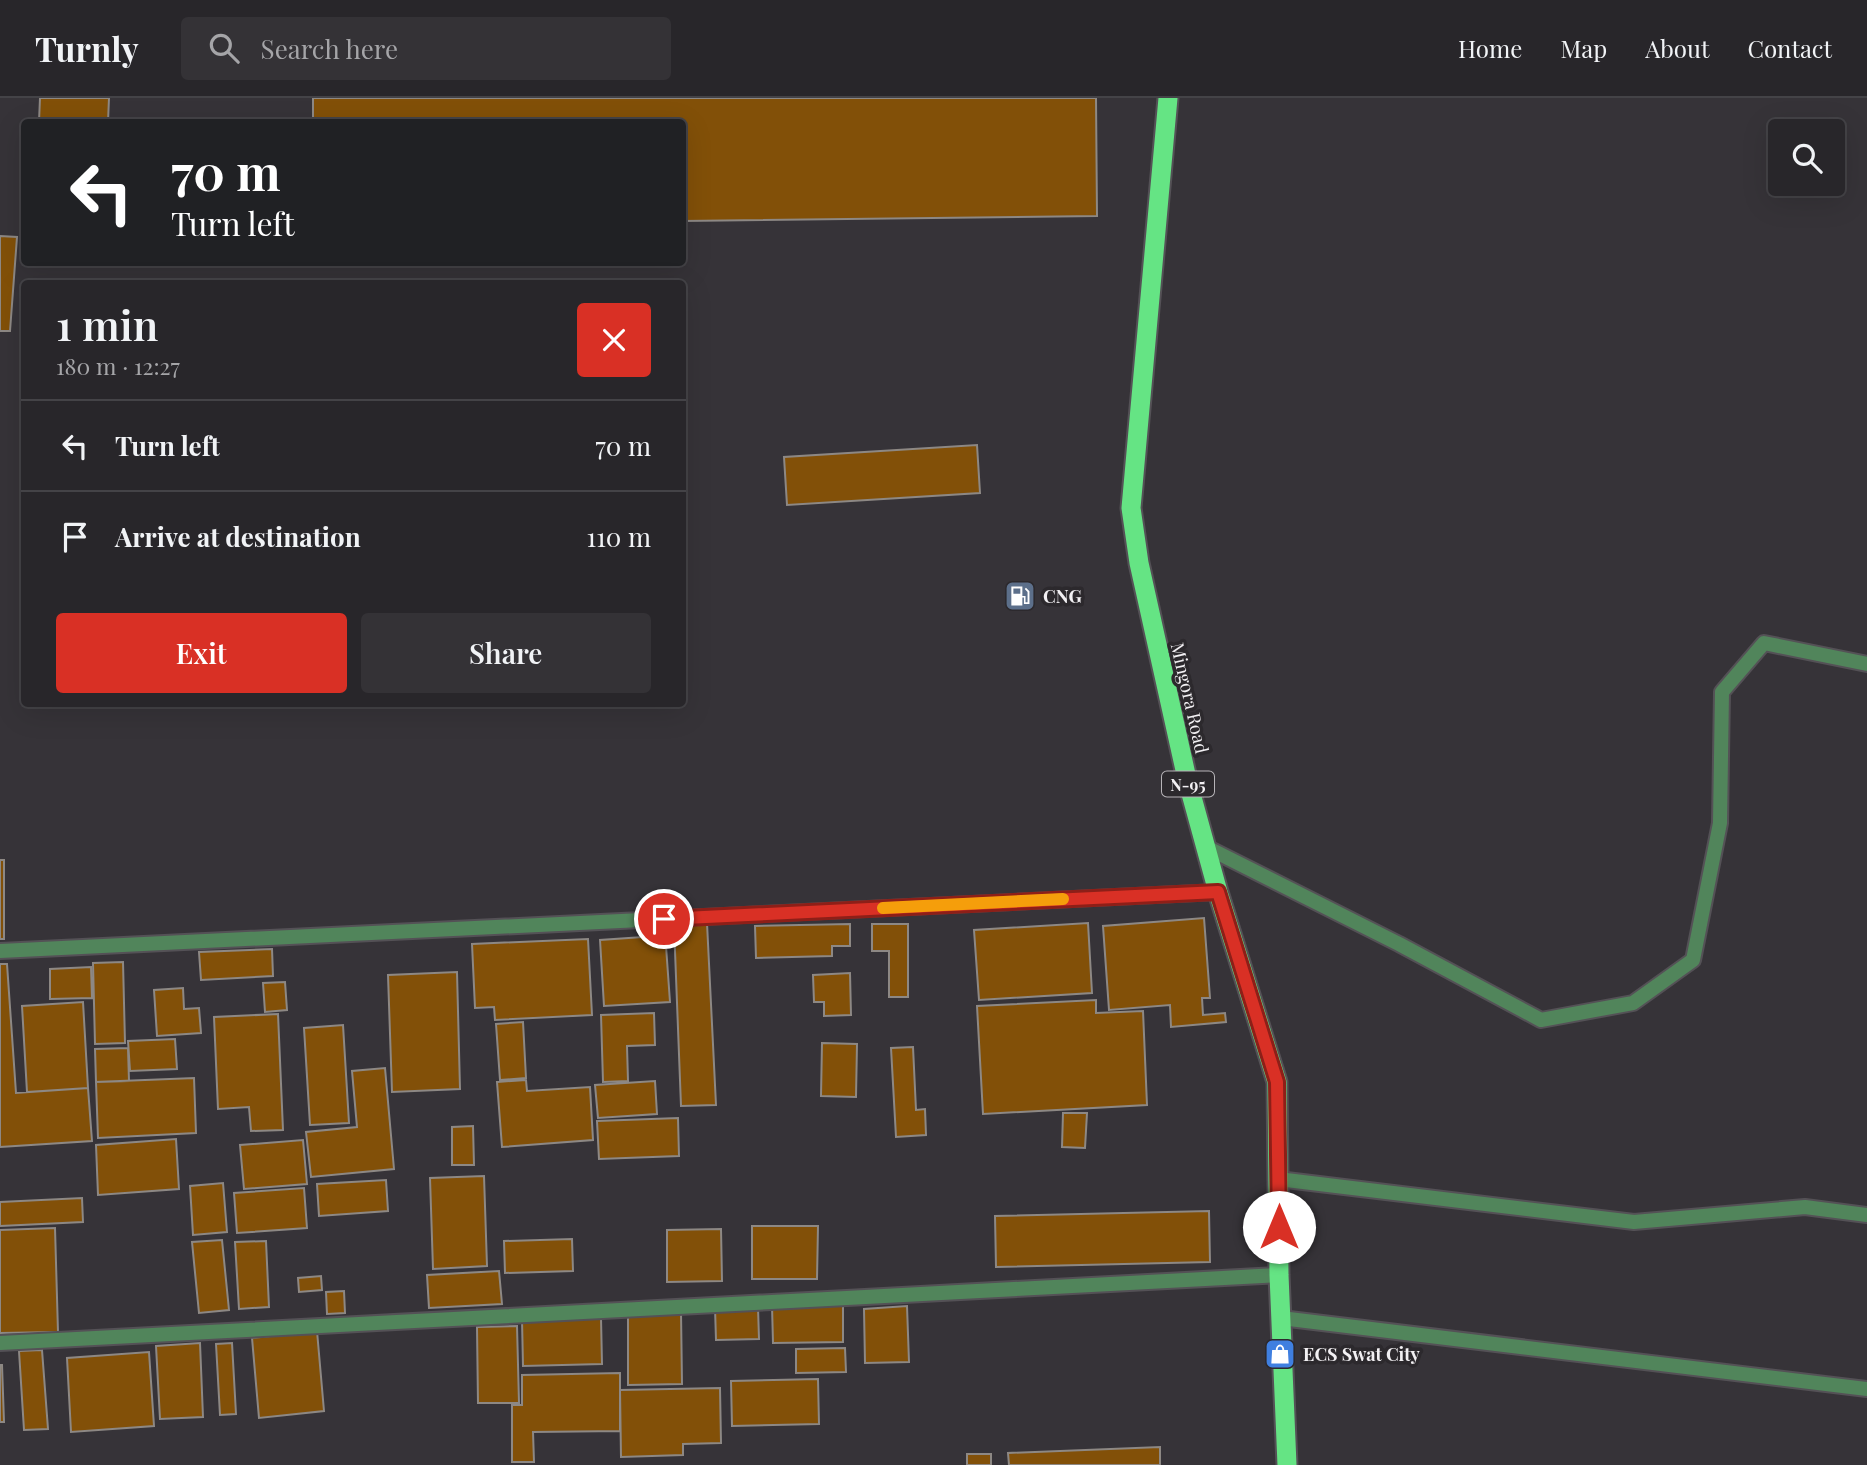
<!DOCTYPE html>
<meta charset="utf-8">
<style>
:root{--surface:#28262a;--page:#343236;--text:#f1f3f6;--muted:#a5a5a8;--line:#444347;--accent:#d93025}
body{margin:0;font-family:"Playfair Display",serif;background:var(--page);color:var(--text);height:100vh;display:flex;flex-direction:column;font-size:26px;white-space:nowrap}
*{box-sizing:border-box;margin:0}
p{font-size:23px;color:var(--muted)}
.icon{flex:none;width:38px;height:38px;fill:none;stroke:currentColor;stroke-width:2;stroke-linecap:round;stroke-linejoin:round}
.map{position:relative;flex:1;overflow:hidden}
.side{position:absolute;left:21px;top:182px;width:665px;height:427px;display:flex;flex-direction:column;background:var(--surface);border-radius:7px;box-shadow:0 7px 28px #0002,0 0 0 2px var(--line)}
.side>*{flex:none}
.top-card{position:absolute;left:21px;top:21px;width:665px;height:147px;border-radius:7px;box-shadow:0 7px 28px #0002,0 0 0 2px var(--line);background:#202124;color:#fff;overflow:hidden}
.fabs{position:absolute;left:1768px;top:21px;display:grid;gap:14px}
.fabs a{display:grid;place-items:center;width:77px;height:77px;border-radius:7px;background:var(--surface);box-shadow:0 7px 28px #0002,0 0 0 2px var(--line);font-size:35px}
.pin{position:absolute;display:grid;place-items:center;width:60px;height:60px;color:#fff;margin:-30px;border:4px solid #fff;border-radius:50%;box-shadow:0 2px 7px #0007}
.me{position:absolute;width:77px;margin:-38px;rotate:0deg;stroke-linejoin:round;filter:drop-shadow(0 0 5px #0008)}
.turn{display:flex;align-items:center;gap:24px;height:147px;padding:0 35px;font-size:32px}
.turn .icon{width:91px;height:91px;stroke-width:2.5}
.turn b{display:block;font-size:49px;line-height:60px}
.round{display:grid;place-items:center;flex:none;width:74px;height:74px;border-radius:7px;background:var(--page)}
.head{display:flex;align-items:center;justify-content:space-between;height:119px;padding:0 35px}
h1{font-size:42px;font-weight:600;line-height:52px}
.cta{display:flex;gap:14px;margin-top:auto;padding:14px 35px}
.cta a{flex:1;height:80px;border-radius:7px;background:var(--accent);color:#fff;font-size:28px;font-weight:600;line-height:80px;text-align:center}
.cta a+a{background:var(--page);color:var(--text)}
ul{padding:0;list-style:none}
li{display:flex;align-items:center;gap:21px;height:91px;padding:0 35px;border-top:2px solid var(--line)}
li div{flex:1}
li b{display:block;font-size:26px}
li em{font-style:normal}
header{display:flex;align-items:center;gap:42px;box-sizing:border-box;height:98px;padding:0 35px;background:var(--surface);border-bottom:2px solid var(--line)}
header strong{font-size:33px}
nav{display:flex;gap:38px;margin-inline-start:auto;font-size:24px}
.search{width:490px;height:63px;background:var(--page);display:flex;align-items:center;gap:18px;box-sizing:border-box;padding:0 24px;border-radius:7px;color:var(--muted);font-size:26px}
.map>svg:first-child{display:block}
.building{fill:#825008;stroke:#8d8884;stroke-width:2}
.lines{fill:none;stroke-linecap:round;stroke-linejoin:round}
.service-casing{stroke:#545156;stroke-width:18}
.minor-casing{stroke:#545156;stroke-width:18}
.trunk-casing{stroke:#545156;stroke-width:23}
.service{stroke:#51855b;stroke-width:14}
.minor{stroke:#51855b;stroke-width:14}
.trunk{stroke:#65e484;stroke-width:19}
.route-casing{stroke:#8d1f18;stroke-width:18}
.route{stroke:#d93025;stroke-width:12}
.slow{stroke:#f59e0b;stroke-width:12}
.labels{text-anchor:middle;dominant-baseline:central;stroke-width:7;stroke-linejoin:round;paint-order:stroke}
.shield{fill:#2c292d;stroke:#b7b4b8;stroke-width:2}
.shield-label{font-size:16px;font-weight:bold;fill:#f2f0f3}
.poi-label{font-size:18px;font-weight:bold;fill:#f2f0f3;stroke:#2c292d;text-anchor:start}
.street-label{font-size:18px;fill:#f2f0f3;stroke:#2c292d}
</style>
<header>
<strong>Turnly</strong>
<div class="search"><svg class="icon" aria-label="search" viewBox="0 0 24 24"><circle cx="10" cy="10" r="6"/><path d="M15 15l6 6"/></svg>Search here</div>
<nav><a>Home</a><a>Map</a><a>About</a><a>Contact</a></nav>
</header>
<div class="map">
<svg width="1867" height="1367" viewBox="0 0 1867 1367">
<rect width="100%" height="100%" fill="#363338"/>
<!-- building -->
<path class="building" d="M 40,0 L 109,0 L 108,24 L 39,24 Z
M 313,0 L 1096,0 L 1097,118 L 682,123 L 682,24 L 313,24 Z
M 0,138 L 17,139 L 10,233 L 0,233 Z
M 977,347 L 980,395 L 787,407 L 784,359 Z
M 0,762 L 4,762 L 4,841 L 0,841 Z
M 1204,820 L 1210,900 L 1202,900 L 1203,917 L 1225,915 L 1226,924 L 1171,929 L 1170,907 L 1109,912 L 1103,828 Z
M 707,825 L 716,1007 L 681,1008 L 674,827 Z
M 1088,825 L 1092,895 L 979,902 L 974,832 Z
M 850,826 L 850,848 L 832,848 L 832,858 L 756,860 L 755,828 Z
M 872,826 L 908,826 L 908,899 L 889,899 L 889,853 L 872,853 Z
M 657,838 L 657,849 L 666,848 L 670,904 L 604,908 L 600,842 Z
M 588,841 L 592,917 L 495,922 L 494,909 L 475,910 L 472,846 Z
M 272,851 L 273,878 L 201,882 L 199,854 Z
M 123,864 L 125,945 L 95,946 L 93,865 Z
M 0,866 L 7,866 L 16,995 L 88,990 L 92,1043 L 0,1049 Z
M 91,869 L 92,900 L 50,901 L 50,871 Z
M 457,874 L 460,991 L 392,994 L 388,877 Z
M 850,875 L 851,917 L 824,918 L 824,904 L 814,904 L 813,877 Z
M 285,884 L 287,912 L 265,914 L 263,885 Z
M 183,890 L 184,911 L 199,910 L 201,935 L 157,938 L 154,892 Z
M 1096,902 L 1096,915 L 1143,913 L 1147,1007 L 983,1016 L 977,908 Z
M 83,904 L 88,990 L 27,994 L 22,908 Z
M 654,915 L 655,947 L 627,948 L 628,983 L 603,984 L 601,917 Z
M 278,916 L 283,1032 L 251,1033 L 249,1009 L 218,1011 L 214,919 Z
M 523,924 L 526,980 L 500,982 L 496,926 Z
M 343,927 L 349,1025 L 310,1027 L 304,930 Z
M 175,941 L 177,971 L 130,973 L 128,943 Z
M 822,945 L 857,946 L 856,999 L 821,998 Z
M 913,949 L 916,1012 L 925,1011 L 926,1037 L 896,1039 L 891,950 Z
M 128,950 L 129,983 L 96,984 L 95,951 Z
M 385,970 L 394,1071 L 311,1079 L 306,1034 L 357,1029 L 352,973 Z
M 194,980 L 196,1035 L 98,1040 L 96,984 Z
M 526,982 L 527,993 L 590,989 L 593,1042 L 502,1049 L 497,984 Z
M 655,983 L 657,1016 L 598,1020 L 595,987 Z
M 1063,1015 L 1087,1015 L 1085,1050 L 1062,1049 Z
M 678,1020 L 679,1058 L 599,1061 L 597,1023 Z
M 473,1028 L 474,1067 L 452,1067 L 452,1029 Z
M 176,1041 L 179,1091 L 98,1097 L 96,1047 Z
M 303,1042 L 307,1086 L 244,1091 L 240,1047 Z
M 484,1078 L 487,1168 L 433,1171 L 430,1080 Z
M 386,1082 L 388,1113 L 319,1118 L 317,1086 Z
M 223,1085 L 227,1134 L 193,1137 L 190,1088 Z
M 304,1090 L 307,1130 L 237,1135 L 234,1095 Z
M 82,1100 L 83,1124 L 0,1128 L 0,1104 Z
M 1209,1113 L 1210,1164 L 996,1169 L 995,1118 Z
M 752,1128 L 818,1128 L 817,1181 L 752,1181 Z
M 55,1130 L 58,1234 L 0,1235 L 0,1132 Z
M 721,1131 L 722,1183 L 667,1184 L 667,1132 Z
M 572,1141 L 573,1173 L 505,1175 L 504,1143 Z
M 222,1142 L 229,1212 L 199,1215 L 192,1144 Z
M 266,1143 L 269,1209 L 239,1211 L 235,1144 Z
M 499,1173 L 502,1206 L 429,1210 L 427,1177 Z
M 321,1178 L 322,1192 L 299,1194 L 298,1180 Z
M 344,1193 L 345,1215 L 327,1216 L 326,1194 Z
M 843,1206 L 843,1244 L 773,1245 L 772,1208 Z
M 907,1208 L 909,1264 L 865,1265 L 864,1211 Z
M 758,1209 L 759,1241 L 716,1242 L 715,1210 Z
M 681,1214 L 682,1286 L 628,1287 L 628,1215 Z
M 601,1220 L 602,1266 L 523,1268 L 522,1222 Z
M 517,1228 L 519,1305 L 478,1305 L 477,1229 Z
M 317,1233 L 324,1313 L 259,1320 L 252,1240 Z
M 200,1245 L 203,1319 L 160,1321 L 156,1248 Z
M 232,1245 L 236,1316 L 220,1317 L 216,1246 Z
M 845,1250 L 846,1274 L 796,1275 L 796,1251 Z
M 42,1252 L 48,1331 L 24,1332 L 19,1253 Z
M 149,1254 L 154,1328 L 71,1334 L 67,1260 Z
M 0,1267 L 2,1267 L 4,1324 L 0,1324 Z
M 620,1275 L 620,1333 L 533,1334 L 534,1364 L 512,1364 L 512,1307 L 522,1307 L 522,1277 Z
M 818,1281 L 819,1326 L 732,1328 L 731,1283 Z
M 720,1290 L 721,1345 L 683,1346 L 683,1357 L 621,1359 L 620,1292 Z
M 1160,1349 L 1160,1367 L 1009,1367 L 1008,1355 Z
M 967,1356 L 991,1356 L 991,1367 L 967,1367 Z"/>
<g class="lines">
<!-- service casing -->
<g class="service-casing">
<path id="service" d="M 1278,1081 L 1634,1124 L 1805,1109 L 1867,1117
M 1281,1220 L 1867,1291"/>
</g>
<!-- minor casing -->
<g class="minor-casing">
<path id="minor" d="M 1206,749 L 1399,846 L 1541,922 L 1633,905 L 1693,862 L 1720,725 L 1722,594 L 1764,545 L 1867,566
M 0,853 L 1218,794
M 0,1245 L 1279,1177"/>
</g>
<!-- trunk casing -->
<g class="trunk-casing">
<path id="trunk" d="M 1168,0 L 1131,410 L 1139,465 L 1187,681 L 1218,794 L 1277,984 L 1279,1177 L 1287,1367"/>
</g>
<!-- service -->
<use href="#service" class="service"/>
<!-- minor -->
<use href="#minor" class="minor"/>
<!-- trunk -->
<use href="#trunk" class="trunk"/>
</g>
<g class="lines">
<!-- route casing -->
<g class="route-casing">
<path id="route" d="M 664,821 L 1218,794 L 1277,984 L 1279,1129"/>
</g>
<!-- route -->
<use href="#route" class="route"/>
<!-- slow -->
<path class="slow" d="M 883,810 L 1063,801"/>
</g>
<!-- icons -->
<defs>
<g id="fuel-square" transform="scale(1.575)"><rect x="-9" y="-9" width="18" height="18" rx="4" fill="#5c6f8a" stroke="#2c292d"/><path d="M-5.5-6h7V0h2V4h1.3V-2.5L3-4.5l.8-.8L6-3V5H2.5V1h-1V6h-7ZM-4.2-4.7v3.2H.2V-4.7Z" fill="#fff"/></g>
<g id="shop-square" transform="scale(1.575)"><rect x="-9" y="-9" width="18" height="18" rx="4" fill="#3f7fe0" stroke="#2c292d"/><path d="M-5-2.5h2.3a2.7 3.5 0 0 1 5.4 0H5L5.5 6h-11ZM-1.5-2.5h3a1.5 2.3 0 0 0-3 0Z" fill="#fff"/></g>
</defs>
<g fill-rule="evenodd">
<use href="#fuel-square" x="1020" y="498"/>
<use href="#shop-square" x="1280" y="1256"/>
</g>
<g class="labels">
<!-- shield labels -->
<rect class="shield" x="1162" y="673.5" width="52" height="25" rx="5"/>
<g class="shield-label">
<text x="1188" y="686">N-95</text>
</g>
<!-- poi labels -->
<g class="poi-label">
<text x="1043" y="498">CNG</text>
<text x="1303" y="1256">ECS Swat City</text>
</g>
<!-- street labels -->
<g class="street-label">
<text transform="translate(1190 600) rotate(77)">Mingora Road</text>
</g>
</g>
</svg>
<div class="fabs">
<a><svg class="icon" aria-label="search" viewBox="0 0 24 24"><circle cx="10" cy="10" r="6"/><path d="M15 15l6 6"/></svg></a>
</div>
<div class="pin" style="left:664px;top:821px;background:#d93025"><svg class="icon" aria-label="arrive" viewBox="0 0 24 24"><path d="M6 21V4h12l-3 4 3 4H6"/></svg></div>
<svg class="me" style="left:1279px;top:1129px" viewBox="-20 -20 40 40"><circle r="19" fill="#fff"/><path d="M0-13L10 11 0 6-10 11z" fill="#d93025"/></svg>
<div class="top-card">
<div class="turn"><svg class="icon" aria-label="left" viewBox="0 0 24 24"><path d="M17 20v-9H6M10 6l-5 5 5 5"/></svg><div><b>70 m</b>Turn left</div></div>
</div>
<section class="side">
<div class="head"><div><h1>1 min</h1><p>180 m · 12:27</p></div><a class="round" style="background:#d93025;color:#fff"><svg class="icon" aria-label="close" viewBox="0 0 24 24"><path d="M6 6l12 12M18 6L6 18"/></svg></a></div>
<ul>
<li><svg class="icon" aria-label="left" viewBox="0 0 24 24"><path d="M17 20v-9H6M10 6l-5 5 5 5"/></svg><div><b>Turn left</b></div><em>70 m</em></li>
<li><svg class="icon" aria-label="arrive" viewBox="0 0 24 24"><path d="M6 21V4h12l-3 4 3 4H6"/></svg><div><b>Arrive at destination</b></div><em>110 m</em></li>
</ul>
<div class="cta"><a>Exit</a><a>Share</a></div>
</section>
</div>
